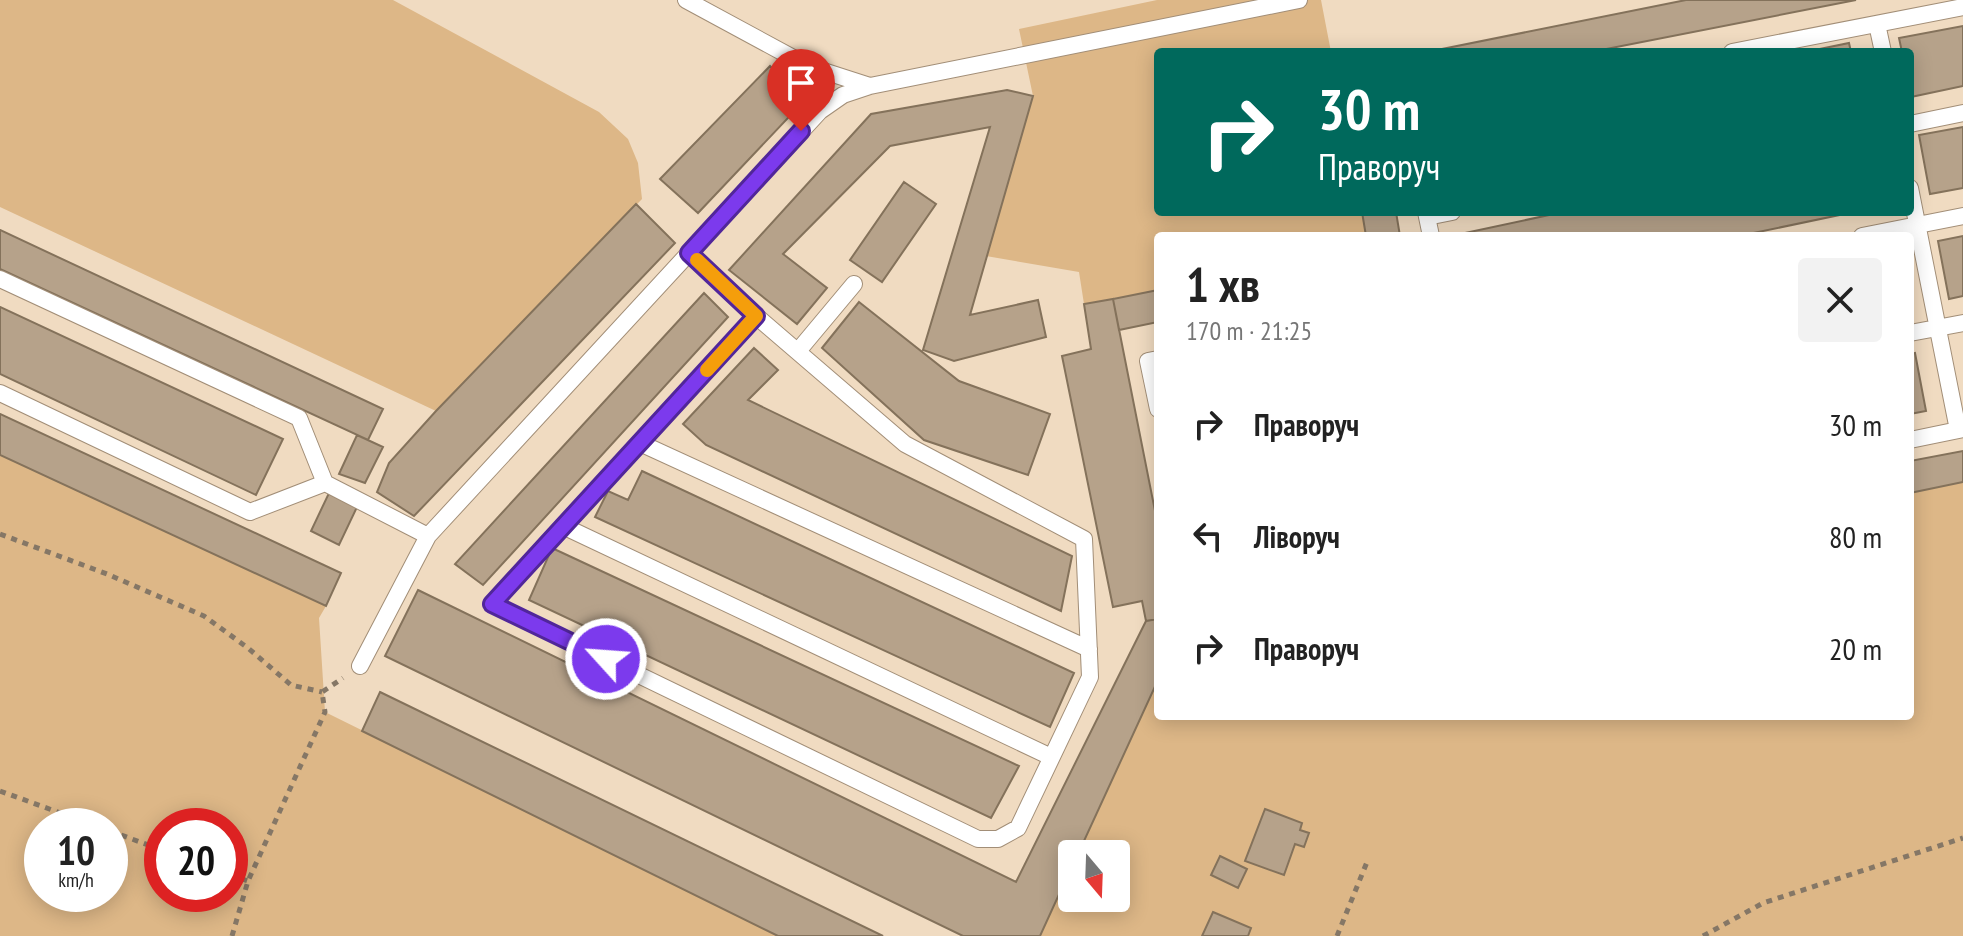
<!DOCTYPE html>
<html lang="uk">
<meta charset="utf-8">
<style>
:root{--surface:#fff;--page:#f2f2f2;--text:#222;--muted:#767676}
body{margin:0;font-family:"PT Sans Narrow",sans-serif;background:var(--page);color:var(--text);height:100vh;display:flex;flex-direction:column;font-size:30px;white-space:nowrap}
*{box-sizing:border-box;margin:0}
p{font-size:26px;color:var(--muted)}
.icon{flex:none;width:44px;height:44px;fill:none;stroke:currentColor;stroke-width:2;stroke-linecap:round;stroke-linejoin:round}
.map{position:relative;flex:1;overflow:hidden}
.details{position:absolute;left:1154px;top:232px;width:760px;height:488px;display:flex;flex-direction:column;background:var(--surface);border-radius:8px;box-shadow:0 4px 20px #0003}
.details>*{flex:none}
.hud{position:absolute;left:1154px;top:48px;width:760px;height:168px;border-radius:8px;box-shadow:0 4px 20px #0003;background:#00695c;color:#fff;overflow:hidden}
.needle{width:52px;rotate:161deg}
.fabs{position:absolute;left:1058px;top:840px;display:grid;gap:16px}
.fabs a{display:grid;place-items:center;width:72px;height:72px;border-radius:8px;background:var(--surface);box-shadow:0 4px 20px #0003;font-size:40px}
.speed{position:absolute;left:24px;top:808px;display:flex;gap:16px;font-size:40px;font-weight:700;text-align:center}
.speed>*{display:grid;place-content:center;width:104px;height:104px;border-radius:50%;background:var(--surface);box-shadow:0 4px 20px #0003;line-height:1}
.speed small{font-size:20px;font-weight:400}
.speed .limit{border:12px solid #d22;background:#fff;color:#111}
.pin{position:absolute;display:grid;place-items:center;width:68px;height:68px;color:#fff;margin:-82px -34px;border-radius:50% 50% 50% 0;rotate:-45deg;box-shadow:0 0 8px #0007}
.pin .icon{rotate:45deg}
.me{position:absolute;width:88px;margin:-44px;rotate:296deg;stroke-linejoin:round;filter:drop-shadow(0 0 6px #0008)}
.turn{display:flex;align-items:center;gap:28px;height:168px;padding:0 32px;font-size:36px}
.turn .icon{width:104px;height:104px;stroke-width:2.5}
.turn b{display:block;font-size:56px;line-height:68px}
.round{display:grid;place-items:center;flex:none;width:84px;height:84px;border-radius:8px;background:var(--page)}
.headline{display:flex;align-items:center;justify-content:space-between;height:136px;padding:0 32px}
h1{font-size:48px;font-weight:700;line-height:60px}
ul{padding:0;list-style:none}
li{display:flex;align-items:center;gap:24px;height:112px;padding:0 32px}
li div{flex:1}
li b{display:block;font-size:30px}
li em{font-style:normal}
.map>svg:first-child{display:block}
.green{fill:#ddb787;fill-rule:evenodd}
.building{fill:#b6a28a;stroke:#84725b;stroke-width:2}
.lines{fill:none;stroke-linecap:round;stroke-linejoin:round}
.service-casing{stroke:#a28e77;stroke-width:18}
.path{stroke:#857766;stroke-width:5;stroke-dasharray:6 6;stroke-linecap:butt}
.service{stroke:#fff;stroke-width:16}
.route-casing{stroke:#51269a;stroke-width:20}
.route{stroke:#7c3aed;stroke-width:14}
.slow{stroke:#f59e0b;stroke-width:14}
</style>
<div class="map">
<svg width="1963" height="936" viewBox="0 0 1963 936">
<rect width="100%" height="100%" fill="#f0dbc1"/>
<!-- green -->
<path class="green" d="M 0,0 L 393,0 L 599,112 L 628,139 L 638,163 L 642,199 L 436,411 L 0,207 Z
M 1157,0 L 1321,0 L 1331,52 L 1158,52 L 1158,212 L 1362,212 L 1366,236 L 1158,236 L 1158,290 L 1084,304 L 1079,272 L 986,256 L 1033,96 L 1019,29 Z
M 0,455 L 326,606 L 319,618 L 325,712 L 778,936 L 0,936 ZM 42,826 L 110,826 L 110,894 L 42,894 ZM 162,826 L 230,826 L 230,894 L 162,894 Z
M 1963,482 L 1963,936 L 1040,936 L 1072,866 L 1072,898 L 1116,898 L 1116,854 L 1078,854 L 1158,680 L 1158,716 L 1910,716 L 1910,493 Z"/>
<!-- building -->
<path class="building" d="M 1686,0 L 1856,0 L 1591,52 L 1427,52 Z
M 1963,26 L 1963,86 L 1911,97 L 1910,52 L 1902,52 L 1899,38 Z
M 1849,43 L 1851,52 L 1805,52 Z
M 770,66 L 804,101 L 698,213 L 660,179 Z
M 1007,90 L 1033,96 L 970,315 L 1038,300 L 1046,337 L 954,361 L 923,350 L 990,127 L 890,146 L 783,254 L 827,288 L 797,324 L 729,270 L 871,114 Z
M 1963,127 L 1963,188 L 1930,194 L 1919,135 Z
M 904,182 L 936,204 L 882,282 L 850,260 Z
M 636,204 L 675,243 L 414,516 L 377,492 L 389,463 L 436,411 Z
M 1362,212 L 1396,212 L 1400,236 L 1366,236 Z
M 1563,212 L 1854,212 L 1739,236 L 1466,236 L 1465,233 Z
M 0,230 L 383,409 L 368,440 L 0,269 Z
M 1963,236 L 1963,296 L 1949,299 L 1938,241 Z
M 1158,290 L 1158,322 L 1119,330 L 1113,299 Z
M 704,293 L 728,317 L 483,585 L 455,564 Z
M 1113,299 L 1158,526 L 1158,619 L 1146,621 L 1142,601 L 1113,607 L 1062,356 L 1091,349 L 1084,304 Z
M 859,302 L 959,381 L 1050,414 L 1028,475 L 924,440 L 822,348 Z
M 0,307 L 283,439 L 256,495 L 0,374 Z
M 754,348 L 778,370 L 748,400 L 1072,556 L 1061,611 L 706,445 L 683,424 Z
M 1915,353 L 1926,411 L 1910,414 L 1910,354 Z
M 0,414 L 341,573 L 326,606 L 0,455 Z
M 357,435 L 383,447 L 365,483 L 339,474 Z
M 1963,451 L 1963,482 L 1910,493 L 1910,461 Z
M 642,471 L 1074,673 L 1050,727 L 595,517 L 608,491 L 628,500 Z
M 329,493 L 357,507 L 339,545 L 311,531 Z
M 552,548 L 1019,766 L 991,818 L 529,600 Z
M 418,590 L 1016,882 L 1146,621 L 1158,619 L 1158,680 L 1078,854 L 1072,854 L 1072,866 L 1040,936 L 963,936 L 385,656 Z
M 380,692 L 883,936 L 778,936 L 362,731 Z
M 1265,809 L 1302,823 L 1300,830 L 1309,833 L 1304,847 L 1295,844 L 1284,875 L 1245,861 Z
M 1220,856 L 1247,869 L 1238,888 L 1211,875 Z
M 1213,912 L 1251,928 L 1248,936 L 1202,936 Z"/>
<g class="lines">
<!-- service casing -->
<g class="service-casing">
<path id="service" d="M 686,0 L 808,66 L 870,86
M 1877,24 L 1883,52
M 1732,52 L 1963,7
M 1910,124 L 1963,113
M 1910,188 L 1958,430
M 1426,212 L 1431,236
M 1427,217 L 1452,212
M 1862,236 L 1963,216
M 689,253 L 756,316 L 905,444 L 1084,539 L 1090,677 L 1018,828 L 998,839 L 978,839 L 492,604 L 756,316
M 0,279 L 299,418 L 325,483 L 428,536
M 1910,333 L 1963,323
M 798,351 L 854,284
M 1158,359 L 1148,361 L 1158,409
M 0,393 L 250,512 L 325,483
M 1910,440 L 1963,429
M 640,443 L 1089,649
M 563,526 L 1051,757
M 360,666 L 428,536 L 820,111 L 843,95 L 870,86 L 1299,0"/>
</g>
<!-- path -->
<path class="path" d="M 0,534 L 107,574 L 204,616 L 248,648 L 291,685 L 322,692
M 0,791 L 96,826
M 110,831 L 162,850
M 230,875 L 248,881
M 232,936 L 248,881 L 325,712 L 322,692 L 343,678
M 1337,936 L 1367,862
M 1703,936 L 1763,903 L 1963,838"/>
<!-- service -->
<use href="#service" class="service"/>
</g>
<g class="lines">
<!-- route casing -->
<g class="route-casing">
<path id="route" d="M 606,659 L 492,604 L 756,316 L 689,253 L 801,131"/>
</g>
<!-- route -->
<use href="#route" class="route"/>
<!-- slow -->
<path class="slow" d="M 697,260 L 756,316 L 707,370"/>
</g>
</svg>
<div class="fabs">
<a><svg class="needle" viewBox="-14 -14 28 28"><path d="M0-13l5 13h-10z" fill="#e53935"/><path d="M0 13l5-13h-10z" fill="#767676"/></svg></a>
</div>
<div class="speed"><div>10<small>km/h</small></div><div class="limit">20</div></div>
<div class="pin" style="left:801px;top:131px;background:#d93025"><svg class="icon" aria-label="arrive" viewBox="0 0 24 24"><path d="M6 21V4h12l-3 4 3 4H6"/></svg></div>
<svg class="me" style="left:606px;top:659px" viewBox="-20 -20 40 40"><circle r="17" fill="#7c3aed" stroke="#fff" stroke-width="3"/><path d="M0-11L8 9 0 5-8 9z" fill="#fff"/></svg>
<div class="hud">
<div class="turn"><svg class="icon" aria-label="right" viewBox="0 0 24 24"><path d="M7 20v-9h11M14 6l5 5-5 5"/></svg><div><b>30 m</b>Праворуч</div></div>
</div>
<section class="details">
<div class="headline"><div><h1>1 хв</h1><p>170 m · 21:25</p></div><a class="round"><svg class="icon" aria-label="close" viewBox="0 0 24 24"><path d="M6 6l12 12M18 6L6 18"/></svg></a></div>
<ul>
<li><svg class="icon" aria-label="right" viewBox="0 0 24 24"><path d="M7 20v-9h11M14 6l5 5-5 5"/></svg><div><b>Праворуч</b></div><em>30 m</em></li>
<li><svg class="icon" aria-label="left" viewBox="0 0 24 24"><path d="M17 20v-9H6M10 6l-5 5 5 5"/></svg><div><b>Ліворуч</b></div><em>80 m</em></li>
<li><svg class="icon" aria-label="right" viewBox="0 0 24 24"><path d="M7 20v-9h11M14 6l5 5-5 5"/></svg><div><b>Праворуч</b></div><em>20 m</em></li>
</ul>
</section>
</div>
